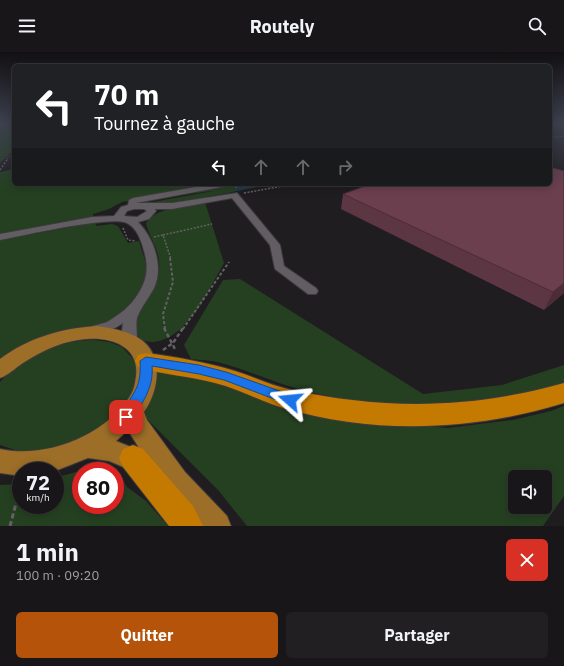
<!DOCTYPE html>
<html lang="fr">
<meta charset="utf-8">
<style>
:root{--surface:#181619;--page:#211f22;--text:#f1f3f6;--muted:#9f9fa2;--line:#363538;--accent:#b45309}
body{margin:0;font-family:"IBM Plex Sans",sans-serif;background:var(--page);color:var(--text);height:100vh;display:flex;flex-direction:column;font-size:15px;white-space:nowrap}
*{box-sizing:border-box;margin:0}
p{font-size:13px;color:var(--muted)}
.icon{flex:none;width:22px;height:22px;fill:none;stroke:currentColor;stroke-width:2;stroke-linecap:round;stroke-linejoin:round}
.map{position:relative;height:474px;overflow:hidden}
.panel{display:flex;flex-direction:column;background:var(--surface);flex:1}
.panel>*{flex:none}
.banner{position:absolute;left:12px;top:12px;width:540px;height:122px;border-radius:6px;box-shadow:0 2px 10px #0003,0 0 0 1px var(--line);background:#202124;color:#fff;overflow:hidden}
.buttons{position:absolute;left:508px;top:418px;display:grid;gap:8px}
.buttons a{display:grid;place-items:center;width:44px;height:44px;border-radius:6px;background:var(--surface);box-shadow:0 2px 10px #0003,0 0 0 1px var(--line);font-size:20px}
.speed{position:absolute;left:12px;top:410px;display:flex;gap:8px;font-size:20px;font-weight:700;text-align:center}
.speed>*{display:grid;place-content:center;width:52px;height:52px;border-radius:50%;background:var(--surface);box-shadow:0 2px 10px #0003,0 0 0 1px var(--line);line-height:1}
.speed small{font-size:10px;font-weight:400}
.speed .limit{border:6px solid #d22;background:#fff;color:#111}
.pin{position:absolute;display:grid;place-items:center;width:34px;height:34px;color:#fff;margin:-17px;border-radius:8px;box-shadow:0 2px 6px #0006}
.me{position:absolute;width:44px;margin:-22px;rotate:288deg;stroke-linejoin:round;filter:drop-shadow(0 0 3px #0008)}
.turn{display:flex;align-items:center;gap:14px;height:84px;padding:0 16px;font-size:18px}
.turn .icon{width:52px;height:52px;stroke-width:2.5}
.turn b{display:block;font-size:28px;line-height:34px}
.lanes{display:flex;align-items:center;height:38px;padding:0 16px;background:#0003;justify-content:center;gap:20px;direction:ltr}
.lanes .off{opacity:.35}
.round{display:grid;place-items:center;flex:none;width:42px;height:42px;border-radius:6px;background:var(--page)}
.headline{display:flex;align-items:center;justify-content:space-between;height:68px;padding:0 16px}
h1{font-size:24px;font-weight:800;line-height:30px}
.action{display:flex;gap:8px;margin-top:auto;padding:8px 16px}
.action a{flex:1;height:46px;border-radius:6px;background:var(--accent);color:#fff;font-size:16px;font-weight:800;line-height:46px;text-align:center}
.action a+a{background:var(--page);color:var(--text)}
header{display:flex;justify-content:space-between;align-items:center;height:52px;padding:0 16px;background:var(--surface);font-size:18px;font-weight:800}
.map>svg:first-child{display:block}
.green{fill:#254021;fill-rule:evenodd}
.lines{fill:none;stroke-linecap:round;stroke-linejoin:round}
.stream{stroke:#25365a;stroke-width:2}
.minor-casing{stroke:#3d3a3d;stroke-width:2}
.major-casing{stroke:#3d3a3d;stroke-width:2}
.highway-casing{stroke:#3d3a3d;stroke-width:2}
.path-far4{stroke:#646165;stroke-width:1;stroke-dasharray:1.5 1;stroke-linecap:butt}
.path-far3{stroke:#646165;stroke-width:1.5;stroke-dasharray:2 1.5;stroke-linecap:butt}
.path-far2{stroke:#646165;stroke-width:2;stroke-dasharray:3 2;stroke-linecap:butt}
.path-far1{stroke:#646165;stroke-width:2.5;stroke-dasharray:4 2.5;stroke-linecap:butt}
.path{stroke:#646165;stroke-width:3;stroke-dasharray:5 3;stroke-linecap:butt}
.minor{fill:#615d62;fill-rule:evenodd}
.major{fill:#9c6e27;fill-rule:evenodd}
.highway{fill:#c47900;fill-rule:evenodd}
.wall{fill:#5d3643}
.shaded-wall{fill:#4c2c37}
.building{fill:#6c3f4e;stroke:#4c2c37}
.route{fill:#1a73e8;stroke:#114b97}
</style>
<header><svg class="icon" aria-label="menu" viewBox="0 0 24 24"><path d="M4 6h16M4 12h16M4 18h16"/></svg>Routely<svg class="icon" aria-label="search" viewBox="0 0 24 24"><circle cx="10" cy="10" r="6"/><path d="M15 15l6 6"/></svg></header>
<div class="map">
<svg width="564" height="474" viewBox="0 0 564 474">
<rect width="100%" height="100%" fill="#201d21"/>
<!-- green -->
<path class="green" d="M 0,71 L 14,71 L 14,98 L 0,111 Z
M 14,117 L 14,132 L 220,132 L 122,150 L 109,157 L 93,162 L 93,165 L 0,182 L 0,120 Z
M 233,132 L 273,132 C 228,140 188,151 142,152 L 213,139 L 139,148 Z
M 205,150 L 224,211 C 209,237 188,286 154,290 C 144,290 139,287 134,279 C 137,253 162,240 159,209 C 158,196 149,184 146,171 C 159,154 186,154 205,150 Z
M 94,171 L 97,174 L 112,172 L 118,174 L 128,191 L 139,189 C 141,198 146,207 146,216 C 145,237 127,261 108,270 C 96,275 79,275 66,278 C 42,282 19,294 0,309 L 0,188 Z
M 240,227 L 423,342 L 502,333 L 564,313 L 564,331 C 543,336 523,341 502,346 C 440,359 371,354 310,340 C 279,333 251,319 221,311 C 211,308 200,308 191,307 L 184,293 L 223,228 Z
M 94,288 L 109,290 L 122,295 L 135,309 L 137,322 L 134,337 L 125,353 L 101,376 L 56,397 L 21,400 L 0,393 L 0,330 C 24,304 58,288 94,288 Z
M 155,318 L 194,322 L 360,366 L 447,376 L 513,368 L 551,359 L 564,354 L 564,444 L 543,474 L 247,474 L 218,438 L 144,364 ZM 515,425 L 545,425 L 545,455 L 515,455 Z
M 115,415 L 127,435 L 146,449 L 168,474 L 0,474 L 0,433 L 21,432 L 21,453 L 55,453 L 55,426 L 79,419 L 93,419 L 81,419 L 81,453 L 115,453 L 115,419 L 112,419 Z"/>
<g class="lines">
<!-- stream -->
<path class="stream" d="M 550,81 L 552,81
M 234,138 L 265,132"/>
<!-- minor casing -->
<g class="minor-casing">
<path id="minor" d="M 213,132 L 231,132 L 227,134 L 136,151 L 172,151 L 237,141 L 280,193 L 284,214 L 316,236 L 318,239 L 316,242 L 308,242 L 275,217 L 270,193 L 232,146 L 172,157 L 155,157 L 156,159 L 149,167 L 138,170 C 154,186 164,215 154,236 C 149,246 141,255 137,266 C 135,275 139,286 135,294 L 130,295 L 125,294 L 122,278 L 123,271 C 114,277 98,286 87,283 L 85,280 C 89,273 100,273 107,270 C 119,263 131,254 138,242 C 147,228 149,215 144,199 C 141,188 137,176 127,171 C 112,163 21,184 0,188 L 0,182 L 92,165 L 114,164 L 121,155 L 128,153 L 129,148 L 133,146 ZM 134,157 L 144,157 L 147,159 L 137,165 L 124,164 L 127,159 Z"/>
</g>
<!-- major casing -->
<g class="major-casing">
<path id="major" d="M 97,274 C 110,276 123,278 135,284 C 165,299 160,337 144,360 L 147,368 L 185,420 L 227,464 L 231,474 L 198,474 L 167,438 L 151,414 L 149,418 L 140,422 L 109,409 L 88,406 L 55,419 L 21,419 L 21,424 L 0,421 L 0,397 C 45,407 105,384 130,344 C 134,338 135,331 136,324 C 140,291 105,283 78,288 C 58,291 40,300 23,311 C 15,316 9,323 0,326 L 0,307 C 28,286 62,276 97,274 ZM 128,378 L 129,380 L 141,399 L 116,389 Z"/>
</g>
<!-- highway casing -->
<g class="highway-casing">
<path id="highway" d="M 146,301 C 176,305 206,310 235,319 C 254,325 272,334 292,338 C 385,358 472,357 564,331 L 564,351 C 473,379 375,383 283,356 C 260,349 239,337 215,331 C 190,324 163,323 138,315 L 135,309 L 138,303 Z
M 133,393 L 143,397 L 193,454 L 203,474 L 169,474 L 123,415 L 119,406 L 123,397 Z"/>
</g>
<!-- path-far4 -->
<path class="path-far4" d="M 550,86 L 564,84
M 7,107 L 14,100"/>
<!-- path-far3 -->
<path class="path-far3" d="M 0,118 L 8,106
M 235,135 L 252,132
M 244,141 L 294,132
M 123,176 L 128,188 L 136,189
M 163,183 L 212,172
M 154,185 L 163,183 L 171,207"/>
<!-- path-far2 -->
<path class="path-far2" d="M 165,277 L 163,262 L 173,230 L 170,206
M 183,277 L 229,210"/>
<!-- path-far1 -->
<path class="path-far1" d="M 164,276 L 176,299
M 163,298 L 173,291 L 183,276"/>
<!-- path -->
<path class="path" d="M 10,474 L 21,433"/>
<!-- minor -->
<use href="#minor" class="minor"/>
<!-- major -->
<use href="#major" class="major"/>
<!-- highway -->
<use href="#highway" class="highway"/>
</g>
<!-- wall -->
<path class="wall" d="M 564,119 L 564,241 L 544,258 L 341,157 L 343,142 Z"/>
<!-- shaded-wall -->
<path class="shaded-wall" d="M 564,231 L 564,241 L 544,258 L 553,240 Z"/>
<!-- building -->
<path class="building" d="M 550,115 L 564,119 L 564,231 L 553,240 L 343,142 L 371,132 L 550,132 Z"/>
<!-- sky -->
<linearGradient id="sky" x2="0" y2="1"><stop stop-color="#121012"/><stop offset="0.52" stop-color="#3c404e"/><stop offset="1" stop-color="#3c404e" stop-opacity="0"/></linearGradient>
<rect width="564" height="137" fill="url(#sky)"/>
<!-- route -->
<path class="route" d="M 146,305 L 199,313 L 226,320 L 294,344 L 296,348 L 294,351 L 290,353 L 224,328 L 199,322 L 152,314 C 154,336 142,351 131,369 L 126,370 L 121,369 L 120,365 C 131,341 142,339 140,309 Z"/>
</svg>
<div class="buttons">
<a><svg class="icon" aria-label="sound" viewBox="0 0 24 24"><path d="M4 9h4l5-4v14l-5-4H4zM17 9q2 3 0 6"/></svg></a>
</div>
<div class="speed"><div>72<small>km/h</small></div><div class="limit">80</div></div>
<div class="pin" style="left:126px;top:365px;background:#d93025"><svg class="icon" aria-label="arrive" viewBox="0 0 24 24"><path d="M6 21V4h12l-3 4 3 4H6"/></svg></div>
<svg class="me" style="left:290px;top:348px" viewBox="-20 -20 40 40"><path d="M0-17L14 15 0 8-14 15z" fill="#1a73e8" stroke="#fff" stroke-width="4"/></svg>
<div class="banner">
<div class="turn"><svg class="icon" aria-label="left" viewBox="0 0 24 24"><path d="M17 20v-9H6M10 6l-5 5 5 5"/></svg><div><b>70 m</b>Tournez à gauche</div></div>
<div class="lanes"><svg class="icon" aria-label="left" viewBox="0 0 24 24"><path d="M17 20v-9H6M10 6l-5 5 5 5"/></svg><svg class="icon off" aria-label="ahead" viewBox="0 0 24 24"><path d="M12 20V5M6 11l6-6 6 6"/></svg><svg class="icon off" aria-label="ahead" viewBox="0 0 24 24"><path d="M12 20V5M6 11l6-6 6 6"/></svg><svg class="icon off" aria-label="right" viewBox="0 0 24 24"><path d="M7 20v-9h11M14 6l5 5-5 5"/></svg></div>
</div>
</div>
<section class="panel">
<div class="headline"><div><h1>1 min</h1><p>100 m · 09:20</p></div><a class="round" style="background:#d93025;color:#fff"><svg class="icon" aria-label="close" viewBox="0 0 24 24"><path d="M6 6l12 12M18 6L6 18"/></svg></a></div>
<div class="action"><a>Quitter</a><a>Partager</a></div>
</section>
